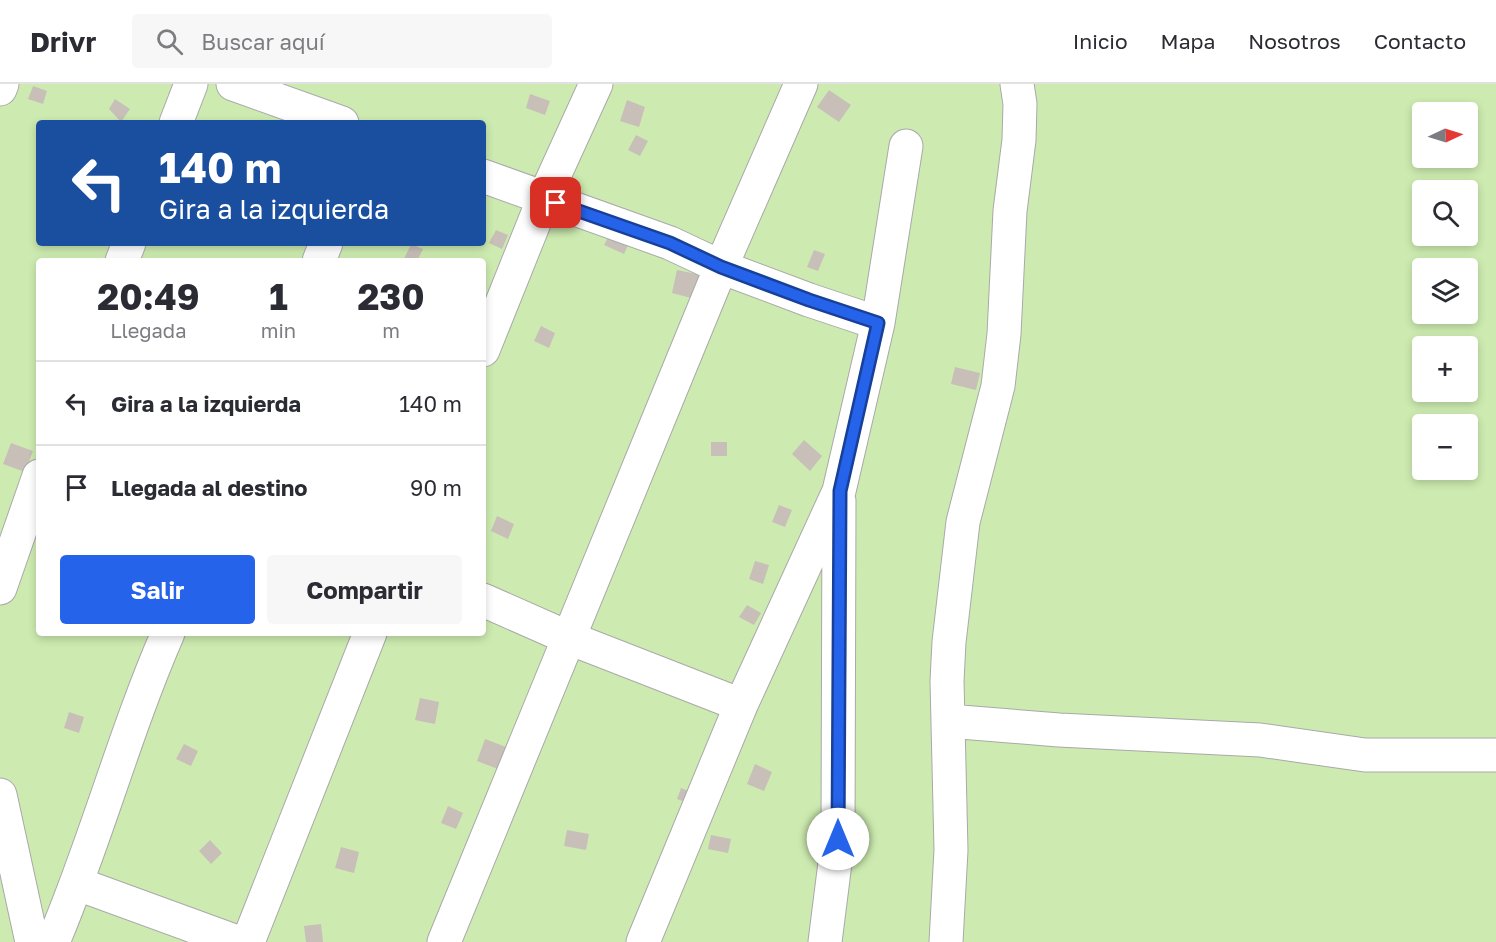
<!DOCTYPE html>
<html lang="es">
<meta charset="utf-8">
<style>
:root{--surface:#fff;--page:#f7f7f7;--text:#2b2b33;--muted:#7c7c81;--line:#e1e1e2;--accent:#2563eb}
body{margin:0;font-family:"Golos Text",sans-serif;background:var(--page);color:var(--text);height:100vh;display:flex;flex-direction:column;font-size:22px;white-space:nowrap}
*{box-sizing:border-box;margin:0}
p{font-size:20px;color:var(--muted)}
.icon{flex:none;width:33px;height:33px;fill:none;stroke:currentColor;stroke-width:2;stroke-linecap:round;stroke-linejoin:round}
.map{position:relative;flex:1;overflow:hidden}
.drawer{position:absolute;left:36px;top:174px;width:450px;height:378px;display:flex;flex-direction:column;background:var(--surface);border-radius:6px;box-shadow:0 3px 9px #0003}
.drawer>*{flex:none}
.top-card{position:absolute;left:36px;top:36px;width:450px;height:126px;border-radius:6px;box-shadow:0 3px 9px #0003;background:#1a4fa0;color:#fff;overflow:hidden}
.needle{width:39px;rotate:86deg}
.controls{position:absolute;left:1412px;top:18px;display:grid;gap:12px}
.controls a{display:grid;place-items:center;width:66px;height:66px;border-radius:6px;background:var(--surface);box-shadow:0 3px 9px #0003;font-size:30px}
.pin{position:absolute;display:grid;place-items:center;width:51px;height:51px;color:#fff;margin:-26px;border-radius:12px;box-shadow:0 3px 9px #0006}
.me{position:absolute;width:66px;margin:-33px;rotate:0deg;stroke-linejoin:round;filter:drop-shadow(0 0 4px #0008)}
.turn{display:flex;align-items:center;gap:21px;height:126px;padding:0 24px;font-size:27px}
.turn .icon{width:78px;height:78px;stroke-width:2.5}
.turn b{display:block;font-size:42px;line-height:51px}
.eta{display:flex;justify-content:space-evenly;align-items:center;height:102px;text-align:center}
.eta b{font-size:36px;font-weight:700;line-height:42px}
.cta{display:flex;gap:12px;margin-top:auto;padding:12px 24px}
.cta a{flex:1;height:69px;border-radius:6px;background:var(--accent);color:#fff;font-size:24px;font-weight:700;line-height:69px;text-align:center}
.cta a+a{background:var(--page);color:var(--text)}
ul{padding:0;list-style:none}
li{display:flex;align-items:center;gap:18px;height:84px;padding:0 24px;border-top:2px solid var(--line)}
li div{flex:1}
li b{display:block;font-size:22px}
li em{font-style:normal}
header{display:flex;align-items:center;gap:36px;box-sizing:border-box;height:84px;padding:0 30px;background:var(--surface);border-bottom:2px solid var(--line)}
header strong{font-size:28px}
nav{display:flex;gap:33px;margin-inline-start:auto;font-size:21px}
.search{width:420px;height:54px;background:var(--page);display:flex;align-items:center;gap:15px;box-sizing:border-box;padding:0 21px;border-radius:6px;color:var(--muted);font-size:22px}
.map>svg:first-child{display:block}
.grass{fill:#cdebb0;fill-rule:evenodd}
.building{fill:#c7bfb8}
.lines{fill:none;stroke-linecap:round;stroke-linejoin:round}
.minor-casing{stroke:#a9a9a9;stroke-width:35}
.minor{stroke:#fff;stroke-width:33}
.route-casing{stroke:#184099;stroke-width:15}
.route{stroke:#2563eb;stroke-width:10}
</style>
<header>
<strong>Drivr</strong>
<div class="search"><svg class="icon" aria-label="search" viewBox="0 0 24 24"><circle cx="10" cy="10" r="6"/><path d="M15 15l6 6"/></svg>Buscar aquí</div>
<nav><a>Inicio</a><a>Mapa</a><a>Nosotros</a><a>Contacto</a></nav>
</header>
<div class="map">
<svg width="1496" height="858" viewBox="0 0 1496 858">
<rect width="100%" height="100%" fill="#f2efe9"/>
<!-- grass -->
<path class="grass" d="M 0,0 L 1496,0 L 1496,858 L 0,858 ZM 1422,28 L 1467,28 L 1467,74 L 1422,74 ZM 39,39 L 483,39 L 483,159 L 39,159 ZM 1422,106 L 1467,106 L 1467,152 L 1422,152 ZM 39,177 L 483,177 L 483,549 L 39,549 ZM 1422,184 L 1467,184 L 1467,230 L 1422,230 ZM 1422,262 L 1467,262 L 1467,308 L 1422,308 ZM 1422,340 L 1467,340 L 1467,386 L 1422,386 Z"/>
<!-- building -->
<path class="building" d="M 33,2 L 47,7 L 43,20 L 28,15 Z
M 829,6 L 851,21 L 839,38 L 817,23 Z
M 530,10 L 550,17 L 545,31 L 526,24 Z
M 115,15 L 130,25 L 121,38 L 109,25 Z
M 627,16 L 645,23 L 639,43 L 620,37 Z
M 636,51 L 648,57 L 640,72 L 628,66 Z
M 496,146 L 508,151 L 502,165 L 489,159 Z
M 611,148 L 630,157 L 624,170 L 604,161 Z
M 411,160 L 423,165 L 417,177 L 403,177 Z
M 814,166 L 825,170 L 818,187 L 807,183 Z
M 677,186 L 701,191 L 695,215 L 672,209 Z
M 541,242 L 555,249 L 549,264 L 534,257 Z
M 955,283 L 980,289 L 976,306 L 951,300 Z
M 804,356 L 822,372 L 810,387 L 792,370 Z
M 711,358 L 727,358 L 727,372 L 711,372 Z
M 11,359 L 33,367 L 25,388 L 3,380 Z
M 779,421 L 792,426 L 785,443 L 772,438 Z
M 497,432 L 514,440 L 508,455 L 491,447 Z
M 755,477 L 769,481 L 763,500 L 749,495 Z
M 747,521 L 761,529 L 754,541 L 739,533 Z
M 420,614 L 439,618 L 435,640 L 415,636 Z
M 69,628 L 84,633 L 79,649 L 64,644 Z
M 485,655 L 506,663 L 498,685 L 477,677 Z
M 184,660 L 198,667 L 191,682 L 176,675 Z
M 755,680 L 772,688 L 764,707 L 747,700 Z
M 681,704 L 694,709 L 691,720 L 677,715 Z
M 448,722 L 463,729 L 456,745 L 441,739 Z
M 567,746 L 589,750 L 586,766 L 564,762 Z
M 711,751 L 731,755 L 728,769 L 708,765 Z
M 210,756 L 222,769 L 211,780 L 199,767 Z
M 341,763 L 359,768 L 354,789 L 335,784 Z
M 321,840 L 323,858 L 306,858 L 304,842 Z"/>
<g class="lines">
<!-- minor casing -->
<g class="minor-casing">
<path id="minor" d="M 233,0 L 342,39
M 0,5 L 2,0
M 176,39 L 191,0
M 483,92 L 670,159 L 721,183 L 809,216 L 878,239
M 122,177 L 129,159
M 319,177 L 326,159
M 483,266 L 544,114 L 596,0
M 0,504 L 39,392
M 483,516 L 569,554 L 741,621
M 948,637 L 1059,646 L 1260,656 L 1365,671 L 1496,671
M 0,711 L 32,858
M 78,800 L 237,858
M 53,858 C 96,757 124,650 168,549
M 248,858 L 370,549
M 444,858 L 721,183 L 801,0
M 643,858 L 741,621 L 839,407 L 878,239 L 906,62
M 825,858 L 838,755 L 839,417
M 946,858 L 951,766 L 947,597 L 949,558 L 963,438 L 998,302 L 1004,250 L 1010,127 L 1019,56 L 1020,20 L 1017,0"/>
</g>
<!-- minor -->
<use href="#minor" class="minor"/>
</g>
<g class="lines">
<!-- route casing -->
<g class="route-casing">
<path id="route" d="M 556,119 L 670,159 L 721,183 L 809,216 L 878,239 L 840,407 L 838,755"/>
</g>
<!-- route -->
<use href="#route" class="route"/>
</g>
</svg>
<div class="controls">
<a><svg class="needle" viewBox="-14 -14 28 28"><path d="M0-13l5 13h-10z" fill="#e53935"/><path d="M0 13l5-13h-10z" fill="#7c7c81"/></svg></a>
<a><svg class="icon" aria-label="search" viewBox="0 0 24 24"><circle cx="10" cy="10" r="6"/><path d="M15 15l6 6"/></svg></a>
<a><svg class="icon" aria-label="layers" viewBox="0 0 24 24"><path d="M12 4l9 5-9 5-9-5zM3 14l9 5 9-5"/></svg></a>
<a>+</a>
<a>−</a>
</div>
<div class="pin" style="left:556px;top:119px;background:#d93025"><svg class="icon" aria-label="arrive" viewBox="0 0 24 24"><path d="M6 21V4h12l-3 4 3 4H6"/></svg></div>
<svg class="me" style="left:838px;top:755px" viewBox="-20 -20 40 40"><circle r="19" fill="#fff"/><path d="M0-13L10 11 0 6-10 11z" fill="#2563eb"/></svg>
<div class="top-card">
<div class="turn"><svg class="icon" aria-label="left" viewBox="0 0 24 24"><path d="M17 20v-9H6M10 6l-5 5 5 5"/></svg><div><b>140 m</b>Gira a la izquierda</div></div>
</div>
<section class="drawer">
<div class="eta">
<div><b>20:49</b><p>Llegada</p></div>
<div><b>1</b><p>min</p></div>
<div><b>230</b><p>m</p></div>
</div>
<ul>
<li><svg class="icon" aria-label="left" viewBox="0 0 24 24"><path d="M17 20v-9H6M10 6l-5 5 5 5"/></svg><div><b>Gira a la izquierda</b></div><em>140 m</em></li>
<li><svg class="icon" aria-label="arrive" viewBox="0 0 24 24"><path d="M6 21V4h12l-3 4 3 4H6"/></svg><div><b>Llegada al destino</b></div><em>90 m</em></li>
</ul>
<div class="cta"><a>Salir</a><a>Compartir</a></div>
</section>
</div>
